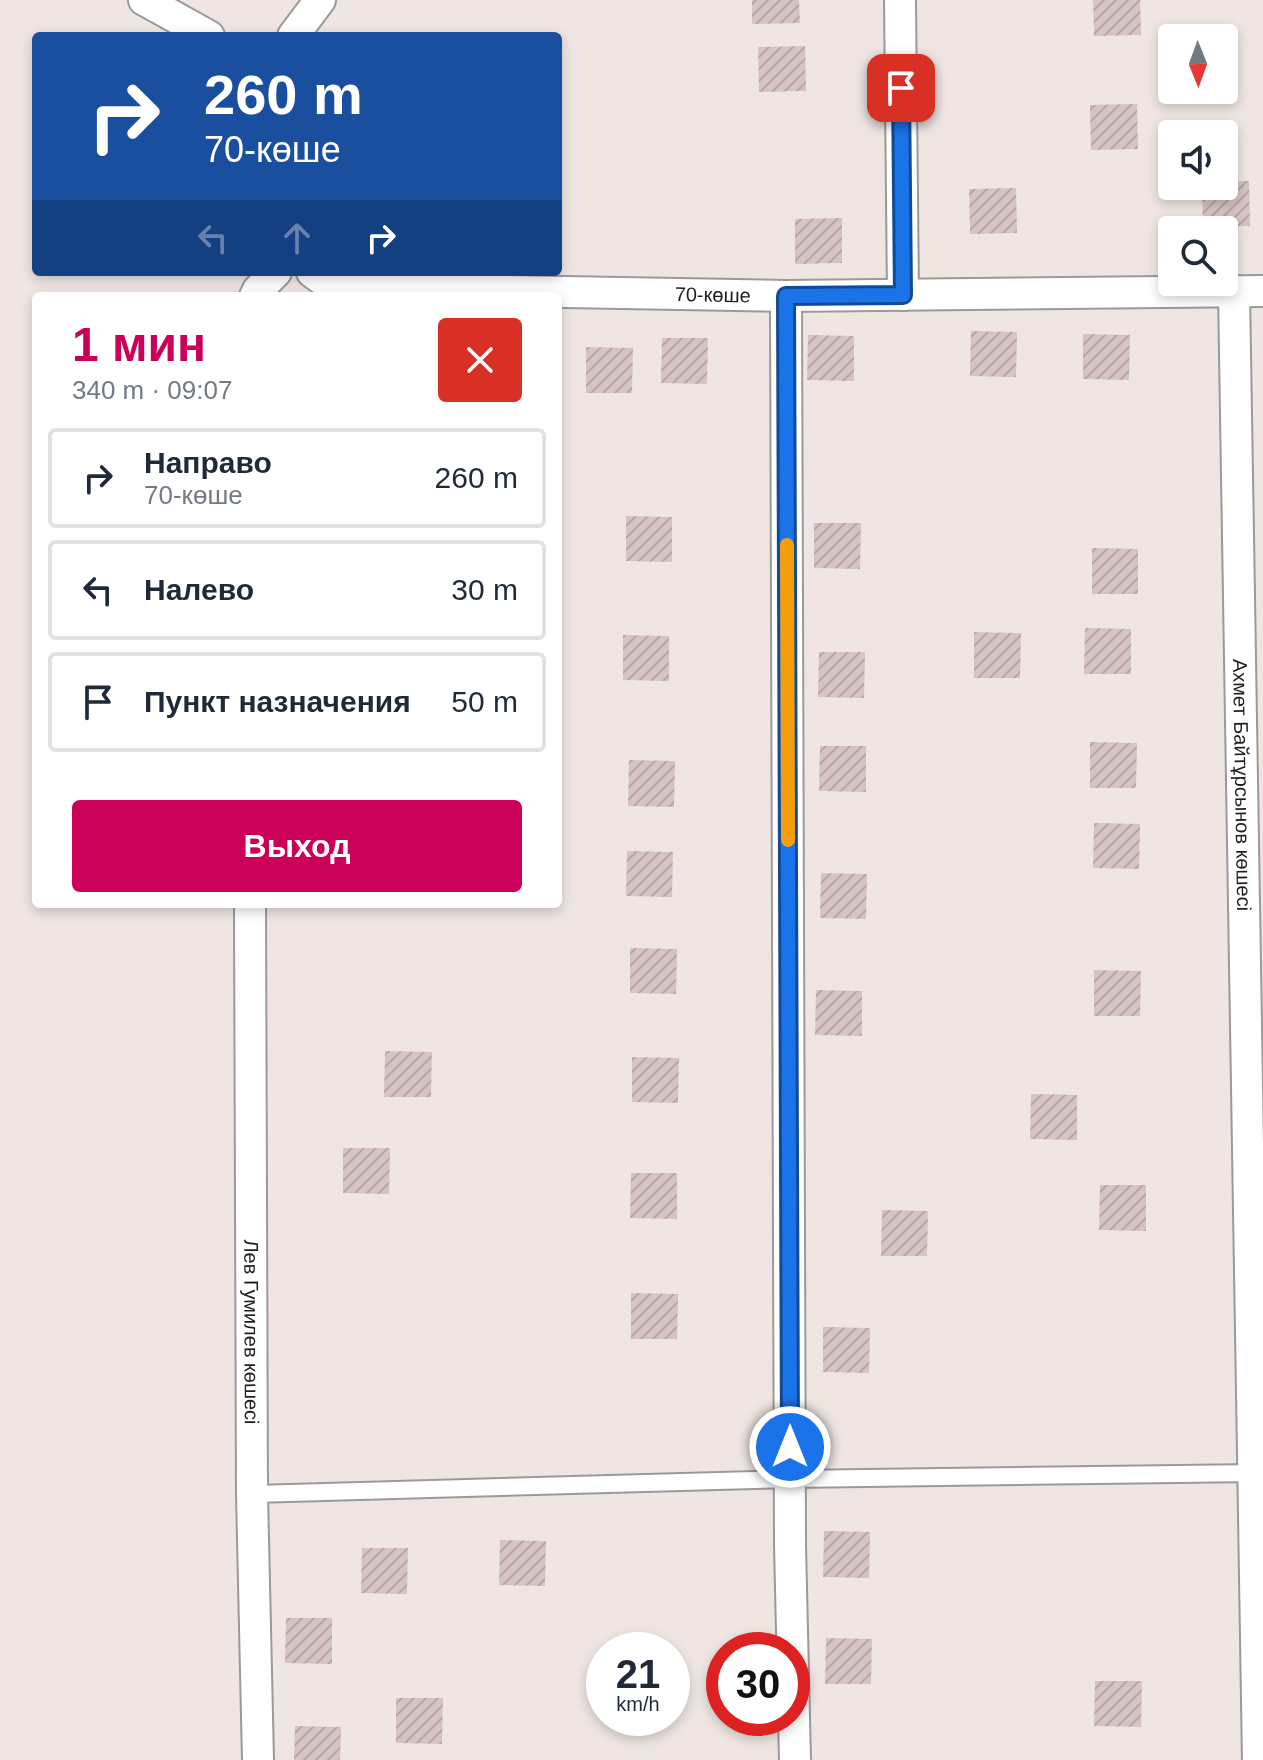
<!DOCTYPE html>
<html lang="ru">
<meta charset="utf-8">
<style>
:root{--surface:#fff;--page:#f2f2f3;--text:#1f2937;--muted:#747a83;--line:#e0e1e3;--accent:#cb0058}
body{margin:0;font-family:Helvetica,sans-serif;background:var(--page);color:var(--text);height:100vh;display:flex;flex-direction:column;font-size:30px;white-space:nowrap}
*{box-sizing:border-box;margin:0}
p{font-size:26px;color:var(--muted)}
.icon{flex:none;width:44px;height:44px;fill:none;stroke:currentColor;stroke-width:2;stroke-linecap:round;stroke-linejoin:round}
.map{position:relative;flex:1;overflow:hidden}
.drawer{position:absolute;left:32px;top:292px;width:530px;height:616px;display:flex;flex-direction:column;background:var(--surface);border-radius:8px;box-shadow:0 4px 12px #0003}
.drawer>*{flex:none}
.guide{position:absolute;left:32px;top:32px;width:530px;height:244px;border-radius:8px;box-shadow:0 4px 12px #0003;background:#1a4fa0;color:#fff;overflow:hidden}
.needle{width:52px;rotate:179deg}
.controls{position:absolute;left:1158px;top:24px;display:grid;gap:16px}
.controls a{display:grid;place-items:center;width:80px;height:80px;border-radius:8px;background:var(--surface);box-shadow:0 4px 12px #0003;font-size:40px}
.speed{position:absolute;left:586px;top:1632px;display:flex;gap:16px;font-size:40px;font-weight:700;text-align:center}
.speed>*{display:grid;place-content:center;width:104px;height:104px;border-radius:50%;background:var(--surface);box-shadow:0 4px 12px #0003;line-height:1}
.speed small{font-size:20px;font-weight:400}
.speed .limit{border:12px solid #d22;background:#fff;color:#111}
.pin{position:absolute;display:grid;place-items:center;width:68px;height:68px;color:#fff;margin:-34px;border-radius:16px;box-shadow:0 4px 12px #0006}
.me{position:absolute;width:88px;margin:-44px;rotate:0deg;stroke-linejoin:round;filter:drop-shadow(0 0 6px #0008)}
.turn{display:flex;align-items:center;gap:28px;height:168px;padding:0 40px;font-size:36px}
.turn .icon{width:104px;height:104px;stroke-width:2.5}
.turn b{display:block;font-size:56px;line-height:68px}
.lanes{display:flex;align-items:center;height:76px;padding:0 40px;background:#0003;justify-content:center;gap:40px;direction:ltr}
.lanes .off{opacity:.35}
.round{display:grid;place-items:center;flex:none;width:84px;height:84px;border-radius:8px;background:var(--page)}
.head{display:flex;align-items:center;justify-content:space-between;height:136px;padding:0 40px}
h1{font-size:48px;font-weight:700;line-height:60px;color:var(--accent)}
.primary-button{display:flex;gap:16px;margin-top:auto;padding:16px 40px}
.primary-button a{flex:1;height:92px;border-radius:8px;background:var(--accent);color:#fff;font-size:32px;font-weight:700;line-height:92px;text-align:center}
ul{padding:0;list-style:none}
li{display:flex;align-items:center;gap:24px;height:100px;margin:0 16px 12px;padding:0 24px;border:4px solid var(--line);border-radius:8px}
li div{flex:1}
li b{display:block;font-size:30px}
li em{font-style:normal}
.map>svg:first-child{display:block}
.building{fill:url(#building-hatch)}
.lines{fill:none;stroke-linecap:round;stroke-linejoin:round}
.service-casing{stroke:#9a9a9a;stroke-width:20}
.minor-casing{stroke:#9a9a9a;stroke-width:34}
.service{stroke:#fff;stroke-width:16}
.minor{stroke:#fff;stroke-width:30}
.route-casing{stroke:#114b97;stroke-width:20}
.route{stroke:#1a73e8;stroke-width:14}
.slow{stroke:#f59e0b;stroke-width:14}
.labels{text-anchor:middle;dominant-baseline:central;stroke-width:6;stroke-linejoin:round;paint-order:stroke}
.street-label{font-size:20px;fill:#1d1d1d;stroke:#fff}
</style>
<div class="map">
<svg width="1263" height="1760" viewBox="0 0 1263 1760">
<defs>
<pattern id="building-hatch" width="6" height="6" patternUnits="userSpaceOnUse" patternTransform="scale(2)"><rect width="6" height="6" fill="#d6c3c3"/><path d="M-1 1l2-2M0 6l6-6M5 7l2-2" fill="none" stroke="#b7a7a7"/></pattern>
</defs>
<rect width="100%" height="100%" fill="#efe6e3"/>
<!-- building -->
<path class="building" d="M 752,0 L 799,0 L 800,23 L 752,24 Z
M 1093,0 L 1140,0 L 1141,35 L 1094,36 Z
M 805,46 L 806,91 L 759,92 L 758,47 Z
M 1137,104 L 1138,149 L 1091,150 L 1090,105 Z
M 1224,181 L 1249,181 L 1250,226 L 1203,227 L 1202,186 L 1224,186 Z
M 1016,188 L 1017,233 L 970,234 L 969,189 Z
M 842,218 L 842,263 L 795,264 L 795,219 Z
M 971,331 L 1017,332 L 1016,377 L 970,376 Z
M 1083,334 L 1130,335 L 1129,380 L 1083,379 Z
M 808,335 L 854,336 L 854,381 L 807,380 Z
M 662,338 L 708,338 L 707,384 L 661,383 Z
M 586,347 L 633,348 L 632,393 L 586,393 Z
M 626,516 L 672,517 L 672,562 L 626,561 Z
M 814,523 L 861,523 L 860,569 L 814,568 Z
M 1092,548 L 1138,549 L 1138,594 L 1092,594 Z
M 1085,628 L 1131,629 L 1131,674 L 1084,674 Z
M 974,632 L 1021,633 L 1020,678 L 974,678 Z
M 623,635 L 669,636 L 669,681 L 623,680 Z
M 819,652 L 865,652 L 864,698 L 818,697 Z
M 1090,742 L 1137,743 L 1136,788 L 1090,788 Z
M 820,746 L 866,746 L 866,792 L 819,791 Z
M 629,760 L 675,761 L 674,807 L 628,806 Z
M 1094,823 L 1140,824 L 1139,869 L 1093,868 Z
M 627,851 L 673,852 L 672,897 L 626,896 Z
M 821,873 L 867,874 L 866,919 L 820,918 Z
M 630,948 L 677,949 L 676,994 L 630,993 Z
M 1094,970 L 1141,971 L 1140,1016 L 1094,1016 Z
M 816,990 L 862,991 L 862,1036 L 815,1035 Z
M 385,1051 L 432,1052 L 431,1097 L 384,1097 Z
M 632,1057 L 679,1058 L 678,1103 L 632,1102 Z
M 1031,1094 L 1077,1095 L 1077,1140 L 1030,1139 Z
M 343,1148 L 390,1148 L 389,1194 L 343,1193 Z
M 631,1173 L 677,1173 L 677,1219 L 630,1218 Z
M 1100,1185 L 1146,1185 L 1146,1231 L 1099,1230 Z
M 882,1210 L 928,1211 L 927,1256 L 881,1256 Z
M 631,1293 L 678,1294 L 677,1339 L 631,1339 Z
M 823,1327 L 870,1328 L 869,1373 L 823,1372 Z
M 824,1531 L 870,1532 L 869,1578 L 823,1577 Z
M 500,1540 L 546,1541 L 545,1586 L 499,1585 Z
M 362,1548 L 408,1548 L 407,1594 L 361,1593 Z
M 286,1618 L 332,1618 L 332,1664 L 285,1663 Z
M 826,1638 L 872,1639 L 871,1684 L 825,1684 Z
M 1095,1681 L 1142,1681 L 1141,1727 L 1094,1726 Z
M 396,1698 L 443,1698 L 442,1744 L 396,1743 Z
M 295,1726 L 341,1727 L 340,1760 L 294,1760 Z"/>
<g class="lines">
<!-- service casing -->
<g class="service-casing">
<path id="service" d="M 252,1494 L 790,1479 L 1257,1473"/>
</g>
<!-- minor casing -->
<g class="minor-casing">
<g id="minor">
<path d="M 144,0 L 209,36"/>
<path d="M 900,0 L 903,295"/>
<path d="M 293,36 L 320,0"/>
<path id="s1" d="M 312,272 L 334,288 L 786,296 L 1263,291"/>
<path id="s2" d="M 1234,291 L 1258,1760"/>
<path d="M 255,296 L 258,290 L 276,272"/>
<path d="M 786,296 L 790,1545 L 795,1760"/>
<path id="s3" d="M 250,904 L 252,1494 L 258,1760"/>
</g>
</g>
<!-- service -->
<use href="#service" class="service"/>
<!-- minor -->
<use href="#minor" class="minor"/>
</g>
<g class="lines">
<!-- route casing -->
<g class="route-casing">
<path id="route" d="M 790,1447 L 786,296 L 903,295 L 901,88"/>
</g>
<!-- route -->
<use href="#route" class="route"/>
<!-- slow -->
<path class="slow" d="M 787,545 L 788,840"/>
</g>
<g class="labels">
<!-- street labels -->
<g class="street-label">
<text stroke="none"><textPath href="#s1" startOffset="406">70-көше</textPath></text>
<text stroke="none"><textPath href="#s2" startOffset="494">Ахмет Байтұрсынов көшесі</textPath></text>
<text stroke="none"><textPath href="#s3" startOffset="428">Лев Гумилев көшесі</textPath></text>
</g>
</g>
</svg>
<div class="controls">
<a><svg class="needle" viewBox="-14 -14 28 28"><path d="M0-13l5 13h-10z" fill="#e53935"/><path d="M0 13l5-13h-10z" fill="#747a83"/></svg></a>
<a><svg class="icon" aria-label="sound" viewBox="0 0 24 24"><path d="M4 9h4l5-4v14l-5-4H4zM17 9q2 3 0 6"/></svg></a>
<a><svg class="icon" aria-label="search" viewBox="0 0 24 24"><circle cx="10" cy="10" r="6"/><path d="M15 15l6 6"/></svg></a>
</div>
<div class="speed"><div>21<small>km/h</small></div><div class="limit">30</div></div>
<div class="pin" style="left:901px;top:88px;background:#d93025"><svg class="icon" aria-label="arrive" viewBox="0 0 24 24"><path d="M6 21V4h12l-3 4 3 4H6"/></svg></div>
<svg class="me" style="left:790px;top:1447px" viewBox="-20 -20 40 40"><circle r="17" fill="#1a73e8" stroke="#fff" stroke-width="3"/><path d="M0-11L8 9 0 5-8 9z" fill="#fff"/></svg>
<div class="guide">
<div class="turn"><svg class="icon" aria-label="right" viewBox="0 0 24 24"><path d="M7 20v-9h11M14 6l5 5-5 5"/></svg><div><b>260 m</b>70-көше</div></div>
<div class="lanes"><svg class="icon off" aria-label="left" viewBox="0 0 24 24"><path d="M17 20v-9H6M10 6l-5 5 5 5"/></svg><svg class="icon off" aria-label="ahead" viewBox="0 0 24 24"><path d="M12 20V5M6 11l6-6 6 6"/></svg><svg class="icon" aria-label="right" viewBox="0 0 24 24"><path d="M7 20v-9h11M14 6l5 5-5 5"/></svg></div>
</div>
<section class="drawer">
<div class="head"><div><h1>1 мин</h1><p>340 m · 09:07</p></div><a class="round" style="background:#d93025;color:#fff"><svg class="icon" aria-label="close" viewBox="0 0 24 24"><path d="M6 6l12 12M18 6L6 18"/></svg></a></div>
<ul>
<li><svg class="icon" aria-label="right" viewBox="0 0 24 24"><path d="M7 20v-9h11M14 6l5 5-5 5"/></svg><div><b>Направо</b><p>70-көше</p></div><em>260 m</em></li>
<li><svg class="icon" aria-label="left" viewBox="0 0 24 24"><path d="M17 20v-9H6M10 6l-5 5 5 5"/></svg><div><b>Налево</b></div><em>30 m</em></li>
<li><svg class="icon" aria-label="arrive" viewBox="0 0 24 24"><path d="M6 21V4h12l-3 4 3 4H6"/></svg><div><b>Пункт назначения</b></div><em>50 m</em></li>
</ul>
<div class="primary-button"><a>Выход</a></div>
</section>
</div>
